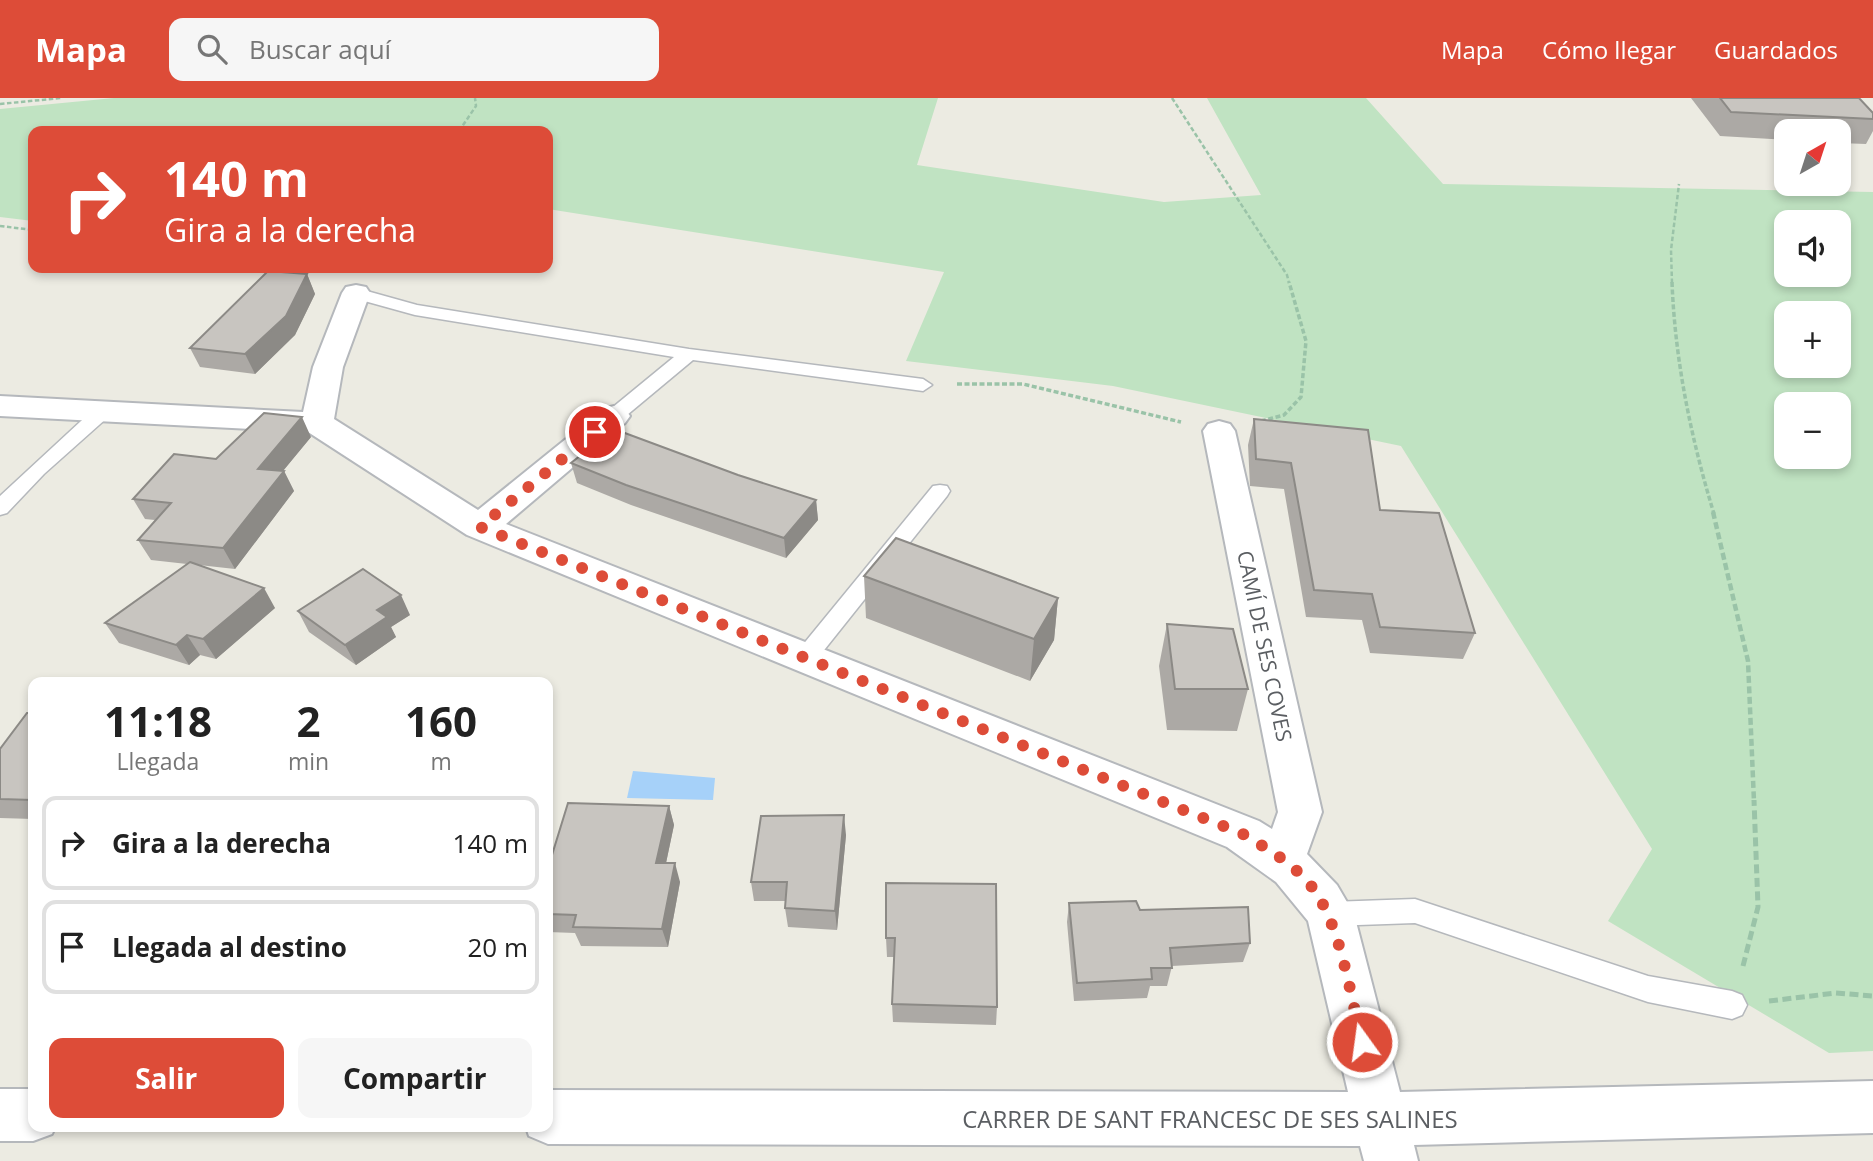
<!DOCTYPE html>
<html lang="es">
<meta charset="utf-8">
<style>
:root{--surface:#fff;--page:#f6f6f6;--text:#222;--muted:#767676;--line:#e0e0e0;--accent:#dd4c38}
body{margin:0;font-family:"Open Sans",sans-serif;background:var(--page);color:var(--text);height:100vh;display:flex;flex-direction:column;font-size:26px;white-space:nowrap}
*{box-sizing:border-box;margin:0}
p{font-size:23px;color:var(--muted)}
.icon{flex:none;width:38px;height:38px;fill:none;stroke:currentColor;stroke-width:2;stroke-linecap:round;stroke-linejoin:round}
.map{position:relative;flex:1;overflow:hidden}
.drawer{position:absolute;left:28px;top:579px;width:525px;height:455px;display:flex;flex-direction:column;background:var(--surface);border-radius:14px;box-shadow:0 4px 10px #0003}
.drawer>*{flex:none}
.banner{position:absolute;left:28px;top:28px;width:525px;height:147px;border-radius:14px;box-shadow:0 4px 10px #0003;background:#dd4c38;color:#fff;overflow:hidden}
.needle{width:46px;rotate:39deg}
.controls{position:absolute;left:1774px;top:21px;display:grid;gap:14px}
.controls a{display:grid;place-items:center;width:77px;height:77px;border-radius:14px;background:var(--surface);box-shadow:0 4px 10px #0003;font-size:35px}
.pin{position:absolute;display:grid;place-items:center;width:60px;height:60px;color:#fff;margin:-30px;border:4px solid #fff;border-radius:50%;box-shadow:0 2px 7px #0007}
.me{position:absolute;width:77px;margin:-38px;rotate:346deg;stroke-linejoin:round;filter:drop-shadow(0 0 5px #0008)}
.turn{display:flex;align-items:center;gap:24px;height:147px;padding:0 21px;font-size:32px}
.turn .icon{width:91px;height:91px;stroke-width:2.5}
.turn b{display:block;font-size:49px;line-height:60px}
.eta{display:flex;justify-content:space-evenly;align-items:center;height:119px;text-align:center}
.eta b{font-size:42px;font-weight:700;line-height:49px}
.cta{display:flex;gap:14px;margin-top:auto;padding:14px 21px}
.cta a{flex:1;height:80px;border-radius:14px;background:var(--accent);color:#fff;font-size:28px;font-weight:700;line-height:80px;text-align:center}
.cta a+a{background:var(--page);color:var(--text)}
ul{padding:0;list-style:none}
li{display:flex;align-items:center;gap:21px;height:94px;margin:0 14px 10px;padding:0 7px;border:4px solid var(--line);border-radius:14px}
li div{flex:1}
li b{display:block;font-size:26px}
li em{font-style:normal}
header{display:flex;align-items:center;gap:42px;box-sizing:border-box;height:98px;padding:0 35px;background:var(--accent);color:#fff}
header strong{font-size:33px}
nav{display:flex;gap:38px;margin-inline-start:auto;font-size:24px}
.search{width:490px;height:63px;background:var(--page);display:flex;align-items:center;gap:18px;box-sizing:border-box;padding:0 24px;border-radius:14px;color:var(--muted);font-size:26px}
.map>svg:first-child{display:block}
.green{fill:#c0e3c2;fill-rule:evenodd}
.water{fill:#a6d1f9}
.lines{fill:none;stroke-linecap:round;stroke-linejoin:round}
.lane-casing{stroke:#b5b8bc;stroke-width:3}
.street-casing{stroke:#b5b8bc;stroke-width:4}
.path-far3{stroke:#9ac3a8;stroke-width:2.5;stroke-dasharray:4.5 2.5;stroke-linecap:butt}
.path-far2{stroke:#9ac3a8;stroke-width:3.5;stroke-dasharray:5 2.5;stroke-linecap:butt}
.path-far1{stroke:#9ac3a8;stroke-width:4.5;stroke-dasharray:7 3.5;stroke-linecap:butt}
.path{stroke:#9ac3a8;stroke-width:5;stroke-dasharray:9 4.5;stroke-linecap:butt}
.lane{fill:#fff;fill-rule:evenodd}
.street{fill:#fff;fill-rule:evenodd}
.wall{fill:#aca9a5}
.shaded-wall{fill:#8c8a86}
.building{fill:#c8c5c0;stroke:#8c8a86;stroke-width:2}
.route{stroke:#dd4c38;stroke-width:12;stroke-dasharray:0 21.6}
.labels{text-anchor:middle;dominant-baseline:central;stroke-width:5;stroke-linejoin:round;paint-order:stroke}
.street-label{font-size:21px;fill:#5b5e62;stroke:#fff}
.near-street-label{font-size:24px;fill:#5b5e62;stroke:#fff}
</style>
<header>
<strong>Mapa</strong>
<div class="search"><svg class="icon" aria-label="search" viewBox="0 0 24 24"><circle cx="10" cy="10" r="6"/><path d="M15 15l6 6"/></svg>Buscar aquí</div>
<nav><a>Mapa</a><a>Cómo llegar</a><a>Guardados</a></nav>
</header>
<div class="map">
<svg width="1873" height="1063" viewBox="0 0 1873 1063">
<rect width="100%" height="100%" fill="#ecebe2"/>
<!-- green -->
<path class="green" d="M 114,0 L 938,0 L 917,67 L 1164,104 L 1261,97 L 1207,0 L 1366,0 L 1443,86 L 1873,94 L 1873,953 L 1829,955 L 1608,823 L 1652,751 L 1401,348 L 1113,288 L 906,263 L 944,174 L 548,111 L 548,33 L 33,33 L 33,123 L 0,119 L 0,11 ZM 1787,124 L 1839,124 L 1839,177 L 1787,177 ZM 1787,215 L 1839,215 L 1839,268 L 1787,268 ZM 1787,306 L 1839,306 L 1839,359 L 1787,359 Z"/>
<!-- water -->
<path class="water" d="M 633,673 L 715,680 L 713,702 L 627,700 Z"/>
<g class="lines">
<!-- lane casing -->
<g class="lane-casing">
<path id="lane" d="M 356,190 L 417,207 L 689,251 L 923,281 L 932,287 L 923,293 L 693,262 L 621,322 L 614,324 L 605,318 L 607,314 L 674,259 L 415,217 L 350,199 L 348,195 L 350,191 Z
M 101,309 L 108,311 L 110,315 L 108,319 L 44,376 L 7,415 L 0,417 L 0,398 L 94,311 Z
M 940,387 L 947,388 L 950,393 L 947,398 L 813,566 L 805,569 L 797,566 L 793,560 L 797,554 L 933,388 Z
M 1415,801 L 1648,878 L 1732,893 L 1742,897 L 1747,907 L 1742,917 L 1732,921 L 1648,904 L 1415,825 L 1330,828 L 1320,825 L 1316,816 L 1320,807 L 1330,804 Z"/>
</g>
<!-- street casing -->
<g class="street-casing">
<path id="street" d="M 356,187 L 366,189 L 370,195 L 343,269 L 334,321 L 478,412 L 603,311 L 614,308 L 625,311 L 630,318 L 625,325 L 506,426 L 1259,723 L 1272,731 L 1278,714 L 1203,333 L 1208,326 L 1219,323 L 1230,326 L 1235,333 L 1322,714 L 1307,756 L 1337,787 L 1354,816 L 1400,994 L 1873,983 L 1873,1035 L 1414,1047 L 1418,1063 L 1364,1063 L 1360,1048 L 548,1046 L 529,1038 L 526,1029 L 548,1029 L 548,992 L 1348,994 L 1308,823 L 1276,784 L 1227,749 L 467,437 L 308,334 L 0,318 L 0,298 L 303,314 L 313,269 L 342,195 L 346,189 Z
M 0,991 L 33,991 L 33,1029 L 55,1029 L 52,1036 L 33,1043 L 0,1043 Z"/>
</g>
<!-- path-far3 -->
<path class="path-far3" d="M 1172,0 L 1287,177 L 1289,185
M 0,6 L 61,0
M 459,33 L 476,8 L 475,0
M 0,128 L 33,132
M 1672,185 L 1671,152 L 1679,86"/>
<!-- path-far2 -->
<path class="path-far2" d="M 1672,184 C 1675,263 1691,340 1714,416
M 957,286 L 1023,286 L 1181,324
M 1261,323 L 1284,317 L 1301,299 L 1306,243 L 1289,184"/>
<!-- path-far1 -->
<path class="path-far1" d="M 1713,414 L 1748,563 L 1754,704"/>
<!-- path -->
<path class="path" d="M 1743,868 L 1758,809 L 1754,702
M 1769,903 L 1836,895 L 1873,898"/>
<!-- lane -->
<use href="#lane" class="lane"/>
<!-- street -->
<use href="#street" class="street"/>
</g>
<!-- wall -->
<path class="wall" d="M 1691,0 L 1859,0 L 1873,15 L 1873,33 L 1866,46 L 1839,45 L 1839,33 L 1787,33 L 1787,42 L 1720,38 Z
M 307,176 L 315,196 L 295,237 L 255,276 L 200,269 L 190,250 Z
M 1254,321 L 1380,412 L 1475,535 L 1463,561 L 1370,555 L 1362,522 L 1306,519 L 1284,391 L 1250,388 L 1248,347 Z
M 311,339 L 283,373 L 284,373 L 294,393 L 235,471 L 199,467 L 275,510 L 216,561 L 200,557 L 189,567 L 119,545 L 105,525 L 187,466 L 151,462 L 138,442 L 155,422 L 145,421 L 133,401 L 216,361 Z
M 571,365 L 738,377 L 816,402 L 818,422 L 786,460 L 631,407 L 577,385 Z
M 864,478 L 1058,500 L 1054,542 L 1030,583 L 866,520 Z
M 298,513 L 410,517 L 391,529 L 396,539 L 356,567 L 309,534 Z
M 1167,526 L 1248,591 L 1237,633 L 1167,632 L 1159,568 Z
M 33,615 L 33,721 L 0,720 L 0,651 Z
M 669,708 L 674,727 L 666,765 L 680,784 L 668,849 L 581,848 L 575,835 L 548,834 L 548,770 Z
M 846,737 L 837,832 L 788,829 L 785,810 L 786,803 L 754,803 L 751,784 Z
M 886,785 L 997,909 L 996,927 L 893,924 L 892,906 L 894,859 L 887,859 L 886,840 Z
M 1069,805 L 1140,812 L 1250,845 L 1243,864 L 1172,868 L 1167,888 L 1150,888 L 1147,900 L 1074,903 L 1067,824 Z"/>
<!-- shaded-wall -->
<path class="shaded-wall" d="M 307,176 L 315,196 L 295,237 L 255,276 L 245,256 Z
M 302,319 L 311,339 L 268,391 L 258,371 Z
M 284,373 L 294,393 L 235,471 L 223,450 Z
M 816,402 L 818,422 L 786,460 L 784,440 Z
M 264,490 L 275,510 L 216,561 L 203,541 Z
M 401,497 L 410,517 L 391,529 L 396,539 L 356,567 L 345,547 L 377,512 Z
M 1058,500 L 1054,542 L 1030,583 L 1034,541 Z
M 187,537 L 200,557 L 189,567 L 176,547 Z
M 669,708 L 674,727 L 662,784 L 656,765 Z
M 844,717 L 846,737 L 837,832 L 835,813 Z
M 675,765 L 680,784 L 668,849 L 662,831 Z"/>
<!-- building -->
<path class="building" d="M 1720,0 L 1859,0 L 1873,15 L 1873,21 L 1731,14 Z
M 268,173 L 307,176 L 286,218 L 245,256 L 190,250 Z
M 264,315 L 302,319 L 258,371 L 284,373 L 223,450 L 138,442 L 171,405 L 133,401 L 174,356 L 216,361 Z
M 1254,321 L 1368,332 L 1380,412 L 1439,415 L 1475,535 L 1380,529 L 1372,496 L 1314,492 L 1291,365 L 1256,361 Z
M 614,331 L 738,377 L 816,402 L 784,440 L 626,387 L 571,365 Z
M 896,440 L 1058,500 L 1034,541 L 864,478 Z
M 190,464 L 264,490 L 203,541 L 187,537 L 176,547 L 105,525 Z
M 363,471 L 401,497 L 377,512 L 387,519 L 345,547 L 298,513 Z
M 1167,526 L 1233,531 L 1248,591 L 1175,591 Z
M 27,615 L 33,615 L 33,702 L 0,701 L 0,651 Z
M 568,705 L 669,708 L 656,765 L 675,765 L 662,831 L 573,829 L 576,817 L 548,816 L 548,770 Z
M 844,717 L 835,813 L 785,810 L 787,784 L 751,784 L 761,718 Z
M 886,785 L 996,786 L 997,909 L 892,906 L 895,840 L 886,840 Z
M 1136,803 L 1140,812 L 1248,809 L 1250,845 L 1170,850 L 1172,870 L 1151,870 L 1152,881 L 1077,885 L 1069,805 Z"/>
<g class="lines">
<!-- route -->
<path class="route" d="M 595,334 L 480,429 L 1243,736 C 1266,750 1289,763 1307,783 C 1340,819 1350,897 1362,944"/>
</g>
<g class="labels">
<!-- street labels -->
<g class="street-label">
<text transform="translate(1265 548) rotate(78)">CAMÍ DE SES COVES</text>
</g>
<!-- near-street labels -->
<g class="near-street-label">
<text x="1210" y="1020">CARRER DE SANT FRANCESC DE SES SALINES</text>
</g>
</g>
</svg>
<div class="controls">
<a><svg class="needle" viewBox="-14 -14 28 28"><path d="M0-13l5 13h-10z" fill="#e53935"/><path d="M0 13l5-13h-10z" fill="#767676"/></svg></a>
<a><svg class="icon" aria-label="sound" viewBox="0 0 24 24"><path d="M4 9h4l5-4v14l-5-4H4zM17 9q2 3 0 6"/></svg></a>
<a>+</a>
<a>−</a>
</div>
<div class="pin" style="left:595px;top:334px;background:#d93025"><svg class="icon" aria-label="arrive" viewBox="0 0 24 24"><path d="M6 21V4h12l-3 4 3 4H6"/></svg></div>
<svg class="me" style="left:1362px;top:944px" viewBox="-20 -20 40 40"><circle r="17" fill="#dd4c38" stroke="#fff" stroke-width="3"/><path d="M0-11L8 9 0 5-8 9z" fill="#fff"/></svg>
<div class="banner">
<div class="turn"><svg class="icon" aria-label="right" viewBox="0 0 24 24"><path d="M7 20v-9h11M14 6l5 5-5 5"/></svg><div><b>140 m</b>Gira a la derecha</div></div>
</div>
<section class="drawer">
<div class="eta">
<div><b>11:18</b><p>Llegada</p></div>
<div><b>2</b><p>min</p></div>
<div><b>160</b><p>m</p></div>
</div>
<ul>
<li><svg class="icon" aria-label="right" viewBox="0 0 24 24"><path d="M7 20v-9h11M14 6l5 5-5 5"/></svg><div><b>Gira a la derecha</b></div><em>140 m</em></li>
<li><svg class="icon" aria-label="arrive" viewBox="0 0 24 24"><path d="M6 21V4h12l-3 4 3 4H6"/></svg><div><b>Llegada al destino</b></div><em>20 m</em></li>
</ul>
<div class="cta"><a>Salir</a><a>Compartir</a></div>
</section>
</div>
